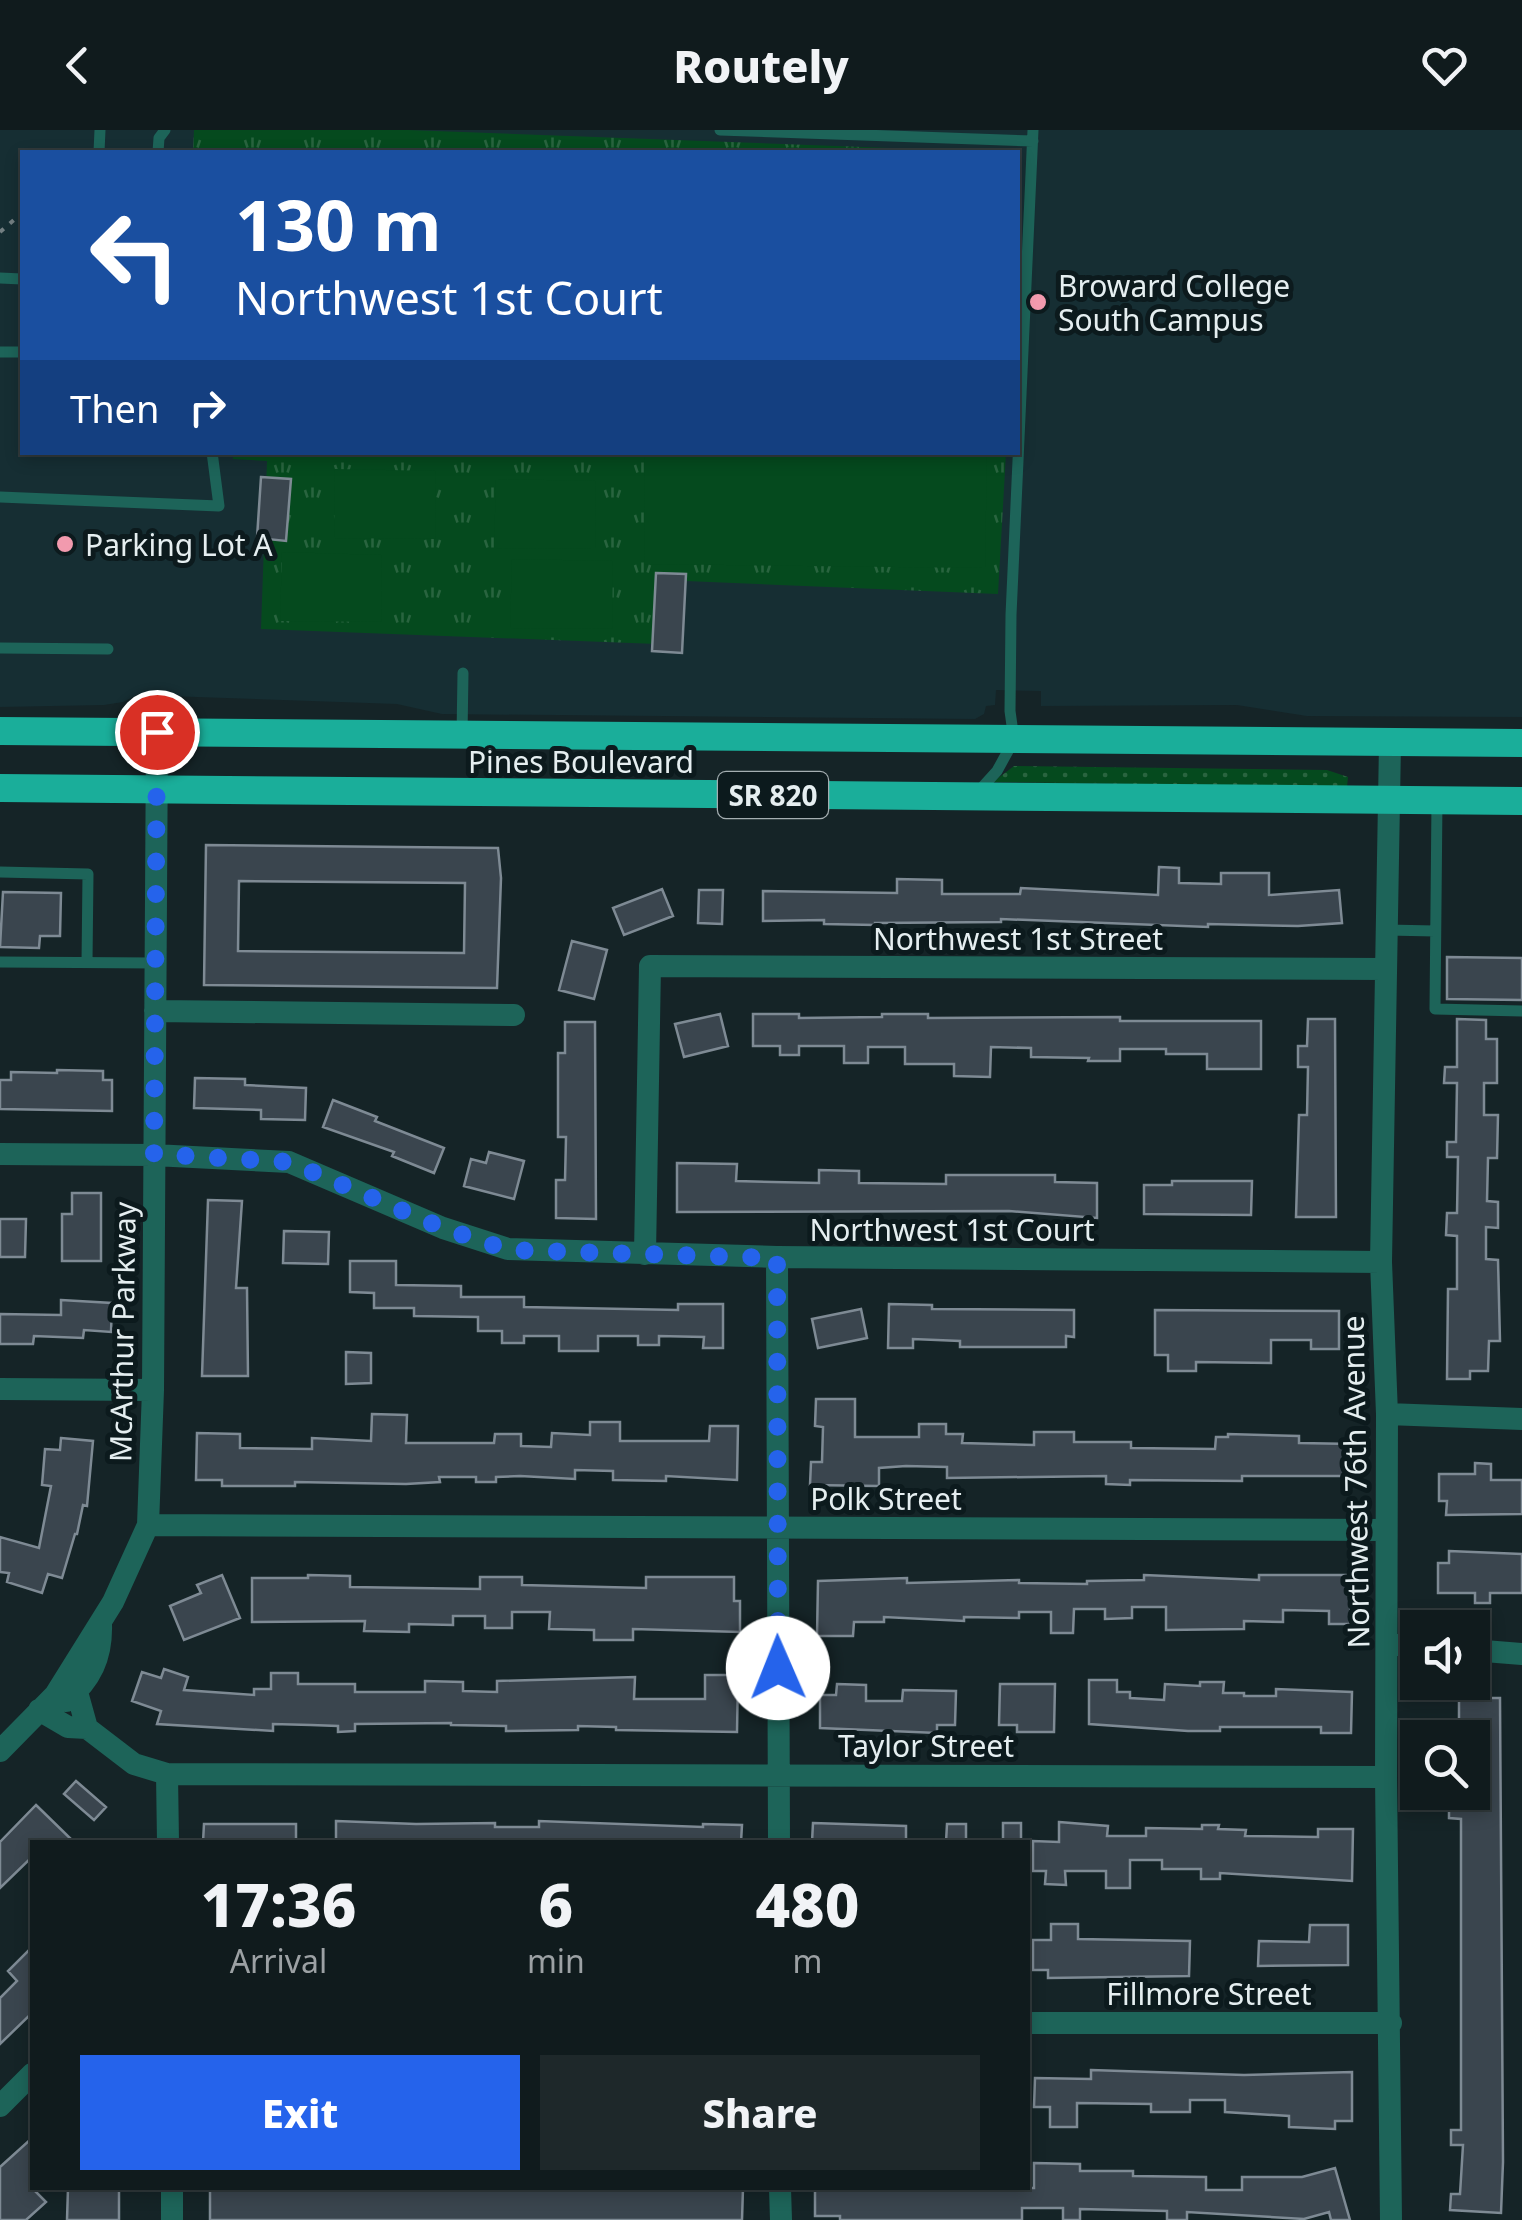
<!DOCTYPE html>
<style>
:root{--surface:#101b1d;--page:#1e282a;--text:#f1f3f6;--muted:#9ca1a4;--line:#30393b;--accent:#2563eb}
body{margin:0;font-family:"Noto Sans",sans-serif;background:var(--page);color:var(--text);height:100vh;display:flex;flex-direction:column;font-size:38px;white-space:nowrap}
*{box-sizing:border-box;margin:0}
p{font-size:32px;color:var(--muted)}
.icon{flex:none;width:55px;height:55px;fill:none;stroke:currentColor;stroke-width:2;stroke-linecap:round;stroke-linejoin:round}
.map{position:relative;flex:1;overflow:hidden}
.sheet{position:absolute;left:30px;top:1710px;width:1000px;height:350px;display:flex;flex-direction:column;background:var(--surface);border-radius:0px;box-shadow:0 5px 15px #0003,0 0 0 2px var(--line)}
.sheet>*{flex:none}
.guide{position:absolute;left:20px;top:20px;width:1000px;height:305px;border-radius:0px;box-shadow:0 5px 15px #0003,0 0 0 2px var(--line);background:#1a4fa0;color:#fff;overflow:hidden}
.buttons{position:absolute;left:1400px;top:1480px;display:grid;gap:20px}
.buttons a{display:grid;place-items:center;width:90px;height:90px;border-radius:0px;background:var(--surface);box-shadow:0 5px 15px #0003,0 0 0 2px var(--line);font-size:50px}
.pin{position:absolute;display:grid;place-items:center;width:85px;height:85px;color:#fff;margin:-42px;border:5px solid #fff;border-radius:50%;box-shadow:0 2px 10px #0007}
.me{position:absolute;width:110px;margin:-55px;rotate:359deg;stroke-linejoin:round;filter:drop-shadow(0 0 8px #0008)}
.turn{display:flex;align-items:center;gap:35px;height:210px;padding:0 50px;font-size:45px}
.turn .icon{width:130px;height:130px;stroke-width:2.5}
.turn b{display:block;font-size:70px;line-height:85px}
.then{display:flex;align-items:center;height:95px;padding:0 50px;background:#0003;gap:20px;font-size:38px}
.eta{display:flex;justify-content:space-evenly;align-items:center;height:170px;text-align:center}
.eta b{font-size:60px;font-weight:800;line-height:70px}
.button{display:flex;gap:20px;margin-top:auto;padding:20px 50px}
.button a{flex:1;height:115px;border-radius:0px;background:var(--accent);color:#fff;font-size:40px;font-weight:800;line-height:115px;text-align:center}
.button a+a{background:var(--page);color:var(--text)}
header{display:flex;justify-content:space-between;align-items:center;height:130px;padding:0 50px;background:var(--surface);font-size:45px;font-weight:800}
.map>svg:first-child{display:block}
.built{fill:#162e33;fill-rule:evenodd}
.grass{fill:url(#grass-dots)}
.park{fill:url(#park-tufts)}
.pitch{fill:#054a1e}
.building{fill:#3a454e;stroke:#7e8a94;stroke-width:2.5;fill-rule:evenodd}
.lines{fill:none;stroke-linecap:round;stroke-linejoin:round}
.path{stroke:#737f82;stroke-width:4;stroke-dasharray:5 8;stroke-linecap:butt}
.service{stroke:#1d6459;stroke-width:11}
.minor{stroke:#1d6459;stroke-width:22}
.trunk{stroke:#1aae9a;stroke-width:28}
.route{stroke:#2563eb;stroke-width:18;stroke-dasharray:0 32.4}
.poi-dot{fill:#f29aae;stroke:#0c1a1d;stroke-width:4}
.labels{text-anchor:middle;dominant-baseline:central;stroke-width:10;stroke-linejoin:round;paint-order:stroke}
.shield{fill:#0c1a1d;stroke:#a4aeb1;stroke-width:2.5}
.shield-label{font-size:28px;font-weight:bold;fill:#e5eef0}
.poi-label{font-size:30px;fill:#e5eef0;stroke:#0c1a1d;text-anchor:start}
.street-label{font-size:30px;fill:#e5eef0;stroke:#0c1a1d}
</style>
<header><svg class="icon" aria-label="back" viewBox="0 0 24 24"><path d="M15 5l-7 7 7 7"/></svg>Routely<svg class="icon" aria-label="heart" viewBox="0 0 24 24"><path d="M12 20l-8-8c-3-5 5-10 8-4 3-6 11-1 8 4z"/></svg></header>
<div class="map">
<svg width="1522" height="2090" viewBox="0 0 1522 2090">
<defs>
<pattern id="grass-dots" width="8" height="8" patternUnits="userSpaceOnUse" patternTransform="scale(2.5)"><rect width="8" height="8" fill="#054a1e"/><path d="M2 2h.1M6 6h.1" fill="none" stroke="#29643f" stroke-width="1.8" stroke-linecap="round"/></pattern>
<pattern id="park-tufts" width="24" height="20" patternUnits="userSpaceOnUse" patternTransform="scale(2.5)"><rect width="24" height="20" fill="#054a1e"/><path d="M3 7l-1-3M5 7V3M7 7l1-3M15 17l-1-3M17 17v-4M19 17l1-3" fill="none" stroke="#29643f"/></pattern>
</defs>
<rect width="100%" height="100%" fill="#152427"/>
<!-- built -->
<path class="built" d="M 0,0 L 1522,0 L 1522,587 L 1307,586 L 1237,575 L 1041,576 L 1041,561 L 996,560 L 995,575 L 986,576 L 984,584 L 975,589 L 442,584 L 397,574 L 137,565 L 123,572 L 104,575 L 0,577 ZM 22,22 L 1018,22 L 1018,322 L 22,322 Z"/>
<!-- grass -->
<path class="grass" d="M 1014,636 L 1327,640 L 1348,647 L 1347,657 L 993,652 Z"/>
<!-- park -->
<path class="park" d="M 194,0 L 408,0 L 996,22 L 193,22 Z
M 233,322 L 1006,323 L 998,464 L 686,451 L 683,515 L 261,499 L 267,331 L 233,329 Z"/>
<!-- pitch -->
<path class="pitch" d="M 645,323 L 987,323 L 985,438 L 644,434 Z
M 335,339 L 436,341 L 435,409 L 334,408 Z
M 496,349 L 596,351 L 595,419 L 494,418 Z
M 282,422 L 382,425 L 381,492 L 280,491 Z
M 512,429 L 613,431 L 612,499 L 510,498 Z"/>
<!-- building -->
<path class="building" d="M 261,347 L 291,349 L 286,411 L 257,408 Z
M 656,443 L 686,444 L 682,523 L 652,521 Z
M 206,715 L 498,718 L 501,748 L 497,858 L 204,855 ZM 239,751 L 465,753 L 464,823 L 238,821 Z
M 1159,737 L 1179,738 L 1179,753 L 1221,754 L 1221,743 L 1269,743 L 1269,765 L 1339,760 L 1342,793 L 1298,796 L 1208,794 L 1208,797 L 1001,789 L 1001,792 L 875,793 L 875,795 L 824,794 L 824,790 L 763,791 L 763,761 L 897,763 L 897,749 L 942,750 L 942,764 L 1020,764 L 1021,758 L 1158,765 Z
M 662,759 L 673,786 L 624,805 L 613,778 Z
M 699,760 L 723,760 L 722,794 L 698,793 Z
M 3,762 L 61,763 L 60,806 L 40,806 L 39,818 L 0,817 Z
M 572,811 L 607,820 L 594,869 L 559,860 Z
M 1447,827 L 1522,828 L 1522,870 L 1447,869 Z
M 720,884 L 728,916 L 684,927 L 675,894 Z
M 753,884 L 799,884 L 799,888 L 882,887 L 882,884 L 928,884 L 928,888 L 1120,887 L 1120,891 L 1261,891 L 1261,939 L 1207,939 L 1207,924 L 1166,924 L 1166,919 L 1120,919 L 1120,931 L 1088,931 L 1089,928 L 1031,927 L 1031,918 L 991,917 L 990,947 L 954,946 L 954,934 L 905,934 L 905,917 L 868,917 L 868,933 L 844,933 L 844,916 L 799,916 L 799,925 L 780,925 L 780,916 L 753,916 Z
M 1308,889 L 1335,889 L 1336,1087 L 1296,1087 L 1299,985 L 1307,985 L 1308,937 L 1298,937 L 1298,916 L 1307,916 Z
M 1457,889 L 1486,890 L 1486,909 L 1497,909 L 1497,953 L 1484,953 L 1484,985 L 1498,985 L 1497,1028 L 1488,1028 L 1487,1071 L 1498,1072 L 1498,1098 L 1486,1097 L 1486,1129 L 1498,1130 L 1500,1211 L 1489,1211 L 1488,1241 L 1470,1241 L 1470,1249 L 1447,1249 L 1448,1159 L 1457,1159 L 1457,1106 L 1446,1105 L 1447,1083 L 1457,1083 L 1458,1027 L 1447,1027 L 1447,1012 L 1456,1012 L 1457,953 L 1444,953 L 1445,937 L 1457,937 Z
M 565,892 L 595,892 L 596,1089 L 556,1088 L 556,1050 L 565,1050 L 566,1007 L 558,1007 L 558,923 L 565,923 Z
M 57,940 L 103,941 L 103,950 L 112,950 L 112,981 L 0,979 L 0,950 L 11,950 L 11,942 L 57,943 Z
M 195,948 L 245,949 L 245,955 L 306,958 L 305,990 L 261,989 L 261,980 L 194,978 Z
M 333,970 L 377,987 L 375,991 L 444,1018 L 434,1043 L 392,1026 L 394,1022 L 323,997 Z
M 489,1022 L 524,1031 L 514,1069 L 464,1056 L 471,1029 L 486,1033 Z
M 677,1033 L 737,1034 L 736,1051 L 819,1053 L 819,1040 L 859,1041 L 859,1053 L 946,1054 L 946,1045 L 1055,1045 L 1055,1052 L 1097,1053 L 1097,1088 L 1009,1081 L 677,1082 Z
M 1172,1051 L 1252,1051 L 1251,1085 L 1144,1084 L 1144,1055 L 1172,1055 Z
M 72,1063 L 101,1063 L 101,1131 L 62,1131 L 62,1084 L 72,1084 Z
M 208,1070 L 242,1071 L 236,1158 L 247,1158 L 248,1246 L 202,1246 Z
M 0,1089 L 26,1089 L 25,1127 L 0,1127 Z
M 284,1101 L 329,1102 L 328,1134 L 283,1133 Z
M 350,1131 L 396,1131 L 396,1155 L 461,1156 L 461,1167 L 524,1167 L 524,1177 L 678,1180 L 678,1174 L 723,1174 L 723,1218 L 703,1218 L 704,1207 L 659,1206 L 659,1215 L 638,1215 L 638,1206 L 598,1206 L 598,1221 L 559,1221 L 559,1206 L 524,1206 L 524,1213 L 502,1213 L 502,1201 L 478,1201 L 478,1187 L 414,1186 L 414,1178 L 374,1178 L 374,1163 L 350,1162 Z
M 61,1170 L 112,1173 L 111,1202 L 84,1200 L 83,1208 L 34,1206 L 33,1214 L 0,1214 L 0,1184 L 61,1185 Z
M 889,1174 L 932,1175 L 932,1179 L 1074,1180 L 1074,1207 L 1066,1206 L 1066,1217 L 960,1217 L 960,1211 L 913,1209 L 913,1218 L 888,1218 Z
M 861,1179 L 867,1208 L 818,1218 L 812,1189 Z
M 1155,1180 L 1339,1181 L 1339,1219 L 1311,1219 L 1311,1210 L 1271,1210 L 1271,1233 L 1196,1232 L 1196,1241 L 1168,1241 L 1168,1225 L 1155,1225 Z
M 346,1222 L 371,1223 L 371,1253 L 346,1254 Z
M 816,1269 L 855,1269 L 855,1307 L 919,1307 L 919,1294 L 946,1294 L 946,1304 L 963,1304 L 962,1313 L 1034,1315 L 1034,1302 L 1074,1302 L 1074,1312 L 1131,1312 L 1131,1318 L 1215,1319 L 1216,1307 L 1228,1307 L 1228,1304 L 1299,1306 L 1299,1313 L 1354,1314 L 1354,1346 L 1242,1346 L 1242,1351 L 1130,1350 L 1130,1355 L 1106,1354 L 1106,1346 L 947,1348 L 947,1337 L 906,1336 L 879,1338 L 879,1356 L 810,1355 L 811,1332 L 822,1332 L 823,1297 L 815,1296 Z
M 372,1284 L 407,1285 L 406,1313 L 494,1313 L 495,1304 L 521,1304 L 521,1316 L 551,1317 L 552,1303 L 590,1305 L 590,1292 L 620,1292 L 620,1311 L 709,1311 L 710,1296 L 738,1296 L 737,1350 L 666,1346 L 666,1351 L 613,1350 L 613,1341 L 575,1340 L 575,1349 L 520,1346 L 496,1347 L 496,1352 L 476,1352 L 476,1347 L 439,1347 L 440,1352 L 406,1354 L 295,1352 L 295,1356 L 222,1356 L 222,1350 L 196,1350 L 197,1303 L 240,1304 L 240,1318 L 312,1319 L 312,1308 L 371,1311 Z
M 61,1308 L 93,1311 L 87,1376 L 83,1375 L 77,1404 L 75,1404 L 62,1448 L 48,1444 L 42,1463 L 7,1452 L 9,1443 L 0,1442 L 0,1407 L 39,1418 L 51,1356 L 42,1355 L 45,1319 L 60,1320 Z
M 1475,1333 L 1491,1334 L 1491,1350 L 1522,1350 L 1522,1384 L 1446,1385 L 1447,1371 L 1439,1371 L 1439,1344 L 1475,1344 Z
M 1449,1421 L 1522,1424 L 1522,1463 L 1490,1463 L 1490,1473 L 1475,1473 L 1475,1463 L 1438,1463 L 1438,1433 L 1449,1433 Z
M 222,1445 L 240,1488 L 184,1510 L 170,1476 L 201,1463 L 197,1455 Z
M 308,1445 L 350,1446 L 350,1457 L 480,1459 L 480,1447 L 522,1447 L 522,1455 L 646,1458 L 646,1447 L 734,1447 L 734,1471 L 740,1471 L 740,1502 L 633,1499 L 633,1510 L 594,1510 L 594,1500 L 549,1499 L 550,1482 L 512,1482 L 512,1498 L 485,1498 L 485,1486 L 453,1486 L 453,1495 L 409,1494 L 409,1502 L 364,1501 L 365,1491 L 252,1492 L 252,1448 L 308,1448 Z
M 1144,1445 L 1259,1450 L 1259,1445 L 1351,1445 L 1350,1494 L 1329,1494 L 1329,1481 L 1283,1480 L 1283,1492 L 1244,1491 L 1244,1499 L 1166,1500 L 1166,1477 L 1132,1477 L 1132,1488 L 1105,1489 L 1105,1479 L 1074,1479 L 1073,1503 L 1051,1503 L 1051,1482 L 1019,1482 L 1019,1488 L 964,1487 L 964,1491 L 884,1487 L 884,1492 L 854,1492 L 853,1506 L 817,1506 L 818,1451 L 907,1448 L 907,1453 L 1019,1450 L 1019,1453 L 1087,1454 L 1087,1451 L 1144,1450 Z
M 164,1539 L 188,1547 L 184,1560 L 254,1565 L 254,1559 L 271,1559 L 271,1543 L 298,1543 L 298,1554 L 355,1554 L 355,1562 L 425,1562 L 425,1551 L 463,1552 L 463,1561 L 497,1562 L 497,1551 L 635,1547 L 634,1569 L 705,1569 L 705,1545 L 738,1545 L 737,1602 L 616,1600 L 616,1597 L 578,1596 L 578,1600 L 506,1601 L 506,1596 L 451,1595 L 451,1593 L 355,1594 L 355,1601 L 338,1602 L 338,1596 L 311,1595 L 273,1594 L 273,1601 L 157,1594 L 161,1581 L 132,1571 L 142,1542 L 161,1548 Z
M 1089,1550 L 1117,1550 L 1117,1562 L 1130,1562 L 1130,1568 L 1164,1570 L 1165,1554 L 1200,1556 L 1200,1552 L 1224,1552 L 1223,1563 L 1244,1563 L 1244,1566 L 1276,1566 L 1276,1559 L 1352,1562 L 1351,1603 L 1321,1603 L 1321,1597 L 1220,1597 L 1220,1601 L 1188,1601 L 1089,1594 Z
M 837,1554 L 866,1555 L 866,1571 L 902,1571 L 903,1560 L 956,1561 L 955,1595 L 937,1595 L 937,1603 L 820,1598 L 820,1565 L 836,1565 Z
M 1000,1554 L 1055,1554 L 1054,1602 L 1017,1602 L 1017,1595 L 999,1595 Z
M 1459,1568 L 1500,1568 L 1503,2032 L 1501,2083 L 1450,2080 L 1451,2064 L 1460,2064 L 1463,2015 L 1451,2015 L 1451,2000 L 1461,2000 L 1461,1689 L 1449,1688 L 1449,1663 L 1472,1662 L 1472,1608 L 1459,1608 Z
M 76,1651 L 106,1677 L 94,1690 L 64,1664 Z
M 36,1675 L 74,1712 L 32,1712 L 32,1727 L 0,1758 L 0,1712 Z
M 336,1691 L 416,1694 L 495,1693 L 495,1697 L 539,1697 L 539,1691 L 703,1697 L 703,1694 L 742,1695 L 741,1712 L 336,1712 Z
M 1059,1692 L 1108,1696 L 1107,1706 L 1146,1706 L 1146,1698 L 1202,1699 L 1202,1695 L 1219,1695 L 1218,1699 L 1246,1700 L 1245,1706 L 1318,1707 L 1318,1699 L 1353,1699 L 1352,1751 L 1220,1743 L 1220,1749 L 1201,1749 L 1201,1739 L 1162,1739 L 1162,1730 L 1130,1730 L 1130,1758 L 1106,1758 L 1106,1741 L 1065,1741 L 1066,1755 L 1045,1754 L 1046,1741 L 1033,1741 L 1033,1711 L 1059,1712 Z
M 813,1693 L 906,1696 L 906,1712 L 812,1712 Z
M 1003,1693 L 1021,1693 L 1021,1712 L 1003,1712 Z
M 204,1694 L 296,1694 L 296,1712 L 203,1712 Z
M 947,1694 L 966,1694 L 966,1712 L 946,1712 Z
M 1051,1794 L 1078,1794 L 1078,1809 L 1190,1811 L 1189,1846 L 1048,1848 L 1048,1840 L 1033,1840 L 1033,1810 L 1051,1810 Z
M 1310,1795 L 1348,1795 L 1348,1835 L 1258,1836 L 1259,1811 L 1309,1812 Z
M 32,1817 L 32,1883 L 0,1914 L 0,1868 L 17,1851 L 8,1841 Z
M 1091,1940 L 1244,1945 L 1352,1942 L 1352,1991 L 1335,1991 L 1335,1999 L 1289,1997 L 1289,1986 L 1225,1982 L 1225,1970 L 1190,1970 L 1190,1982 L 1151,1982 L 1151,1974 L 1077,1973 L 1077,1997 L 1050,1997 L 1050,1977 L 1034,1977 L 1035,1948 L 1091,1949 Z
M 32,2008 L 32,2058 L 46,2072 L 26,2090 L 0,2090 L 0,2037 Z
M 1034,2033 L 1080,2034 L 1080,2041 L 1133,2041 L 1133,2046 L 1206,2047 L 1206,2060 L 1242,2060 L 1242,2047 L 1302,2047 L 1335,2038 L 1350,2090 L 1331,2090 L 1329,2082 L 1304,2089 L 1187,2082 L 1187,2090 L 1167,2090 L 1167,2081 L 1080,2079 L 1080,2090 L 1063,2090 L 1063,2078 L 1022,2078 L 1022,2090 L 840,2090 L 840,2086 L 815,2086 L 815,2058 L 1034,2058 Z
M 68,2058 L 119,2058 L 119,2090 L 67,2090 Z
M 210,2058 L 743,2058 L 742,2090 L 210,2090 Z"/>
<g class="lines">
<!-- path -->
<path class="path" d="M 0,102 L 15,89"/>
<!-- service -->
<path class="service" d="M 720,0 L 1033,11
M 99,22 L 100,0
M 158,22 L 159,8 L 165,0
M 0,148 L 22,149
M 0,222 L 22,222
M 0,367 L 219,376 L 212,322
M 0,518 L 108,519
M 462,605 L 463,543
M 977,663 L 997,641 L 1014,610 L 1010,581 L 1011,485 L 1033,0
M 1437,670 L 1435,879 L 1522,881
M 0,742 L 88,744 L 87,832
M 1387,800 L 1435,801
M 0,832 L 155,833"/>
<!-- minor -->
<path class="minor" d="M 1390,613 L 1381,1132 L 1387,1284 L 1386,1647 L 1391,2090
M 155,881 L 514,885
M 0,1024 L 154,1025 L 289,1032 L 443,1098 L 508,1119 L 777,1127 L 1381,1132
M 645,1124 L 650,836 L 1386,839
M 777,1127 L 779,1712
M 0,1259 L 153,1260
M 1387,1284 L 1522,1289
M 148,1395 L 1385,1400
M 1387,1515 L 1418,1515
M 1472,1520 L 1522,1524
M 77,1562 L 87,1598 L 134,1634 L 167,1644 L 168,1712
M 66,1571 C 91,1550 102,1527 101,1495
M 39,1580 L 68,1597 L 87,1598
M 0,1621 L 55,1565 L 113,1472 L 148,1395 L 153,1260 L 157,603
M 167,1644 L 1386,1647
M 1028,1893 L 1391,1893
M 0,1976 L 32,1944
M 172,2058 L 172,2090
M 780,2058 L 781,2090"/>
<!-- trunk -->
<path class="trunk" d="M 0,601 L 1522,613
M 0,658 L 1522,671"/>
</g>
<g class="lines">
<!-- route -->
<path class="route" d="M 157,602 L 154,1024 L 289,1032 L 443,1098 L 508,1120 L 777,1128 L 778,1538"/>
</g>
<!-- markers -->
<g class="poi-dot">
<circle cx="1038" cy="172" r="10"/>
<circle cx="65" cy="414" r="10"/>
</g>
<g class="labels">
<!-- shield labels -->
<rect class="shield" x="718" y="642" width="110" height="46" rx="8"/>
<g class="shield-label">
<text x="773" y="665">SR 820</text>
</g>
<!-- poi labels -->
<g class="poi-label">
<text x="1058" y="155">Broward College<tspan x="1058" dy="34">South Campus</tspan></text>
<text x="85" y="414">Parking Lot A</text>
</g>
<!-- street labels -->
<g class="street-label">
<text x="581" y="631">Pines Boulevard</text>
<text x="1018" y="808">Northwest 1st Street</text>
<text x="952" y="1099">Northwest 1st Court</text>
<text transform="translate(122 1202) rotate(-89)">McArthur Parkway</text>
<text transform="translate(1355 1352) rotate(-91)">Northwest 76th Avenue</text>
<text x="886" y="1368">Polk Street</text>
<text x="926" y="1615">Taylor Street</text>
<text x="1209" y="1863">Fillmore Street</text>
</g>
</g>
</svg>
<div class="buttons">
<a><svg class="icon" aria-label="sound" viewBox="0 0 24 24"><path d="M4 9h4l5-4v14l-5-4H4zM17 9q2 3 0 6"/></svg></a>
<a><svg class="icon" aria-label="search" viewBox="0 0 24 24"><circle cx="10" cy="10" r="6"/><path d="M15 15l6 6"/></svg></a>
</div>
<div class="pin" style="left:157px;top:602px;background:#d93025"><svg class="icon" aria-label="arrive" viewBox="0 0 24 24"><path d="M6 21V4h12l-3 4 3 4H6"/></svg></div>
<svg class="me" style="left:778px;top:1538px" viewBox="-20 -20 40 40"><circle r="19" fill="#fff"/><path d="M0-13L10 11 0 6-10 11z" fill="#2563eb"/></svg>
<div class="guide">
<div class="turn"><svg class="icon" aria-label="left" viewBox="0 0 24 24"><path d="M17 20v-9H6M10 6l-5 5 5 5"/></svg><div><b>130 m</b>Northwest 1st Court</div></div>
<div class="then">Then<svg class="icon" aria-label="right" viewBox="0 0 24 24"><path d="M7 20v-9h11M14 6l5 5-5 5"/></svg></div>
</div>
<section class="sheet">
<div class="eta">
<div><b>17:36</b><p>Arrival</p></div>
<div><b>6</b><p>min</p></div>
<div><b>480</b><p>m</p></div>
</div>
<div class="button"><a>Exit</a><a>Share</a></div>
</section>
</div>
